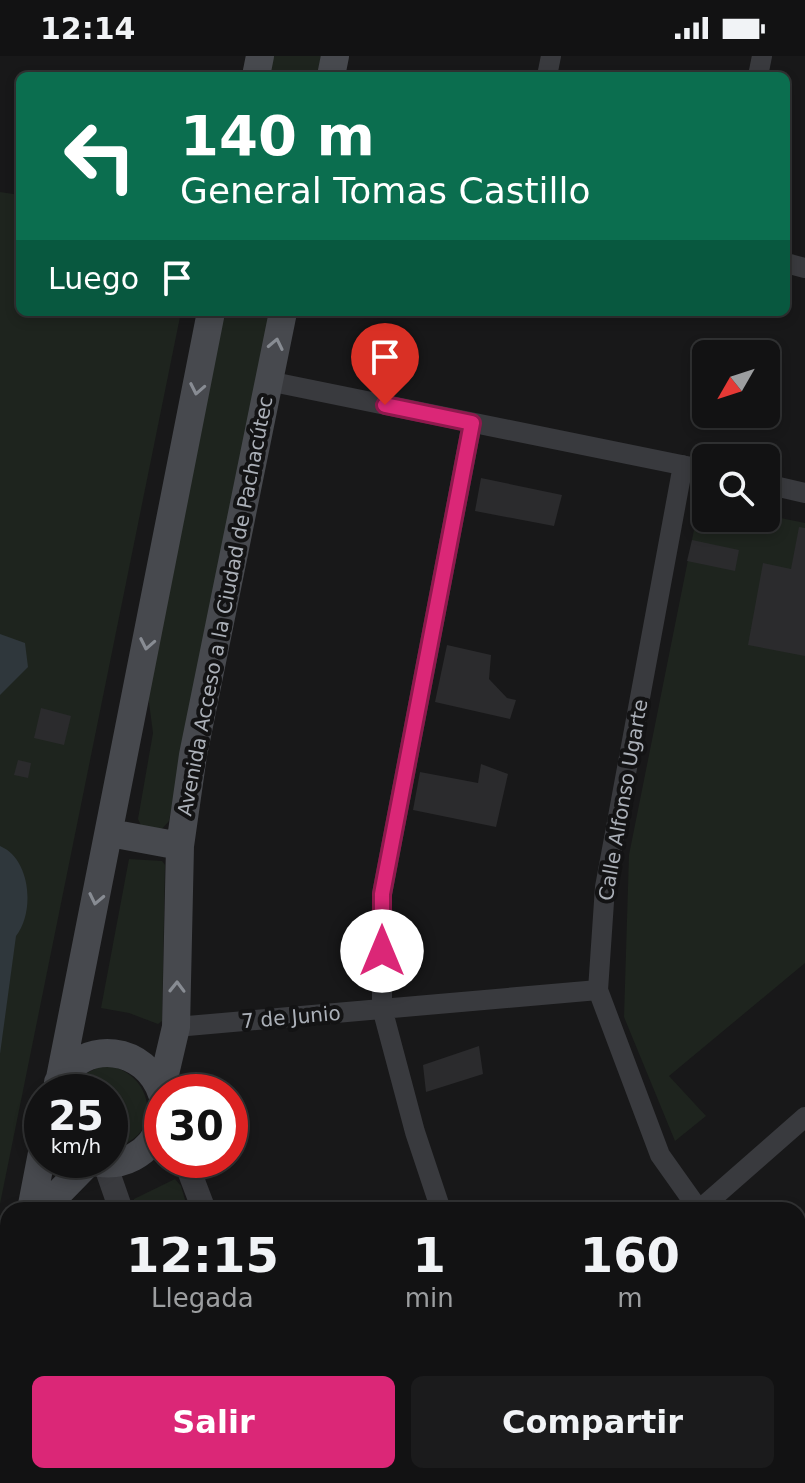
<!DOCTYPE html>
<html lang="es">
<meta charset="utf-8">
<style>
:root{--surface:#121213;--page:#1b1b1c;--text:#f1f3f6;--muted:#9c9ea0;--line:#313233;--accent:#db2777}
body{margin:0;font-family:"DejaVu Sans",sans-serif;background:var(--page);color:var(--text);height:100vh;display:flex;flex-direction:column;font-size:30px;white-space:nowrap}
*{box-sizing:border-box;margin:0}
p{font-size:26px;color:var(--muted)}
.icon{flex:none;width:44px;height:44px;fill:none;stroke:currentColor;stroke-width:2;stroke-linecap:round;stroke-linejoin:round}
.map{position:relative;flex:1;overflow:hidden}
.side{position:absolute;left:0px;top:1146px;width:806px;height:282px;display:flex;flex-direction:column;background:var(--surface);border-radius:24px 24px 0 0;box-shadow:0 4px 12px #0003,0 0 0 2px var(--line)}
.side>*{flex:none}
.banner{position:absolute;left:16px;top:16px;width:774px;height:244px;border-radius:12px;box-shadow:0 4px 12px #0003,0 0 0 2px var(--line);background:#0b6e4f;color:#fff;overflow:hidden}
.needle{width:52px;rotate:231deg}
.buttons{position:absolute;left:692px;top:284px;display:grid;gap:16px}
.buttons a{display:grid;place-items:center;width:88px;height:88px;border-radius:12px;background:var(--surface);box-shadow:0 4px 12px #0003,0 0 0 2px var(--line);font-size:40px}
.speed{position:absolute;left:24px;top:1018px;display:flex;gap:16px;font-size:40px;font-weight:700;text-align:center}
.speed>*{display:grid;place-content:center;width:104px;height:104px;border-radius:50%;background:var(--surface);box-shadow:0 4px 12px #0003,0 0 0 2px var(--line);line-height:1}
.speed small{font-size:20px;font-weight:400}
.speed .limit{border:12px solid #d22;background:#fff;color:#111}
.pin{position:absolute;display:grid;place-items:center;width:68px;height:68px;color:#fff;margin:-82px -34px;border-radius:50% 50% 50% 0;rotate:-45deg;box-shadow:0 0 8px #0007}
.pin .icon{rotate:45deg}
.me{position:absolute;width:88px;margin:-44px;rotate:0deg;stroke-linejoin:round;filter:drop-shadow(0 0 6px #0008)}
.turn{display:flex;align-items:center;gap:28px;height:168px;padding:0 32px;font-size:36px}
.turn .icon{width:104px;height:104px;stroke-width:2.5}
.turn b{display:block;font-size:56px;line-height:68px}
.then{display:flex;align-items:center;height:76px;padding:0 32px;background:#0003;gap:16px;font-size:30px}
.eta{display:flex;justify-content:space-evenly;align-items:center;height:136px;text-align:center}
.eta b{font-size:48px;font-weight:700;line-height:56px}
.action{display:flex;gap:16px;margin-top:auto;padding:16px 32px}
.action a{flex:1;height:92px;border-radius:12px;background:var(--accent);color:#fff;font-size:32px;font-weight:700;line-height:92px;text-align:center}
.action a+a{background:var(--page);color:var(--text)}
.status{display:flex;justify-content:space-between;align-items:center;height:56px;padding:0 40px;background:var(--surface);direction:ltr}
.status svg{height:22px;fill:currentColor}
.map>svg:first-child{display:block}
.green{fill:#1e241e}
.water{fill:#2f373c}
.building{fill:#2b2b2d}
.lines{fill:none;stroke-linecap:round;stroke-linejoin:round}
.minor{stroke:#393a3e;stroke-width:20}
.tertiary{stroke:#393a3e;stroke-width:24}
.secondary{stroke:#47494e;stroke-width:28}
.oneway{stroke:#888c93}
.route-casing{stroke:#8e194d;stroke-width:20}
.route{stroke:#db2777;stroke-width:14}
.labels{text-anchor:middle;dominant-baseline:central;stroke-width:8;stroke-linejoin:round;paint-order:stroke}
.street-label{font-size:20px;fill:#abb0b8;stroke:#131314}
</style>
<div class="status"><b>12:14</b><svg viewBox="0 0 49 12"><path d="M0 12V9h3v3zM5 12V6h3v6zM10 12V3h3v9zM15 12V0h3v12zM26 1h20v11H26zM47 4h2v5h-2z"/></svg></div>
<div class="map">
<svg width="805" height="1427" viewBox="0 0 805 1427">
<rect width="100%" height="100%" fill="#181819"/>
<!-- green -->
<path class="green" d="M 272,0 L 321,0 L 317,20 L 269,20 Z
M 0,136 L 20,139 L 20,256 L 181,256 L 0,1148 Z
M 222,256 L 270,256 L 169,765 L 160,775 L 141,769 L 138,763 L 153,677 L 148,639 Z
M 700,444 L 706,446 L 706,462 L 766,462 L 766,459 L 805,467 L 805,907 L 669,1020 L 706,1060 L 675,1085 L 624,961 L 629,799 Z
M 129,803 L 162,805 L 165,809 L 162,965 L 158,968 L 129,957 L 101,952 Z
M 103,1009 C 158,1014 164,1087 110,1091 L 110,1036 L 69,1036 L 79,1021 Z
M 175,1123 L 181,1130 L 188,1154 L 134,1154 L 134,1143 Z"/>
<!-- water -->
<path class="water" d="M 0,578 L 25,587 L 28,611 L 0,639 Z
M 0,790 C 31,803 35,856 16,880 L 0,998 Z"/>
<!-- building -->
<path class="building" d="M 481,422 L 562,439 L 554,470 L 475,455 Z
M 799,471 L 805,472 L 805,600 L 748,589 L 763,507 L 791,513 Z
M 692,484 L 739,494 L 735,515 L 687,505 Z
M 447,589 L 491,599 L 489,623 L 507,642 L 516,644 L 510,663 L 435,646 Z
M 41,652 L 71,660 L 64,689 L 34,682 Z
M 18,704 L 31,707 L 28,722 L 14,719 Z
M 481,708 L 508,718 L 496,771 L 413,754 L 420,716 L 478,727 Z
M 479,990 L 483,1018 L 426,1036 L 423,1009 Z"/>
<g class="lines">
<!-- minor -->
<path class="minor" d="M 547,20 L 551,0
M 758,20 L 762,0
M 786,207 L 805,212
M 268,325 L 706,414
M 683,409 L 605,831 L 598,934 L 660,1099 L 699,1154
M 766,428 L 805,437
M 176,971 L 598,934
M 441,1154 L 415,1076 L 382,952 L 382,838 L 472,367
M 699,1154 L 805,1061
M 798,1274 L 805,1283
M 798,1335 L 805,1329
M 637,1420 L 643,1427
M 691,1427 L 699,1420"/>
<!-- tertiary -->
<path class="tertiary" d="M 185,1104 L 204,1154
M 105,1108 L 121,1154
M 0,1174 L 8,1173
M 263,1420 L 268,1427
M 356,1420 L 362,1427"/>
<!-- secondary -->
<path class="secondary" d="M 256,20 L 260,0
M 331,20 L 335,0
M 110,777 L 180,790
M 60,1022 L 211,256
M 58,1026 C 85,982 146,990 162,1038
M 161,1035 L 176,971 L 180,790 L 193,699 L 283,256
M 88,1104 C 121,1115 151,1098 162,1066
M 31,1154 L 42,1097
M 42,1154 L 90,1105
M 0,1315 L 8,1273"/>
</g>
<!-- one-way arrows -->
<defs><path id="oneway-chevron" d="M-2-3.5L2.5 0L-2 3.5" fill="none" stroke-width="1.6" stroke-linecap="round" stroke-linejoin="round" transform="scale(2)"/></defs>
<g class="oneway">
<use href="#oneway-chevron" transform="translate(276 288) rotate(-78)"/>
<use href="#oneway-chevron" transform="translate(197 333) rotate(101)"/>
<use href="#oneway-chevron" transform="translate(147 588) rotate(101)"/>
<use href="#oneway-chevron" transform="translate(96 843) rotate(102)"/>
<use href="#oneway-chevron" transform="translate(177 931) rotate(-89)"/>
</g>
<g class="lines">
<!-- route casing -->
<g class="route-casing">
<path id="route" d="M 382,895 L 382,838 L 472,367 L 385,349"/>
</g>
<!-- route -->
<use href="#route" class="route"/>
</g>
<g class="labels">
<!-- street labels -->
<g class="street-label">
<text transform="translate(225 550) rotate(-79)">Avenida Acceso a la Ciudad de Pachacútec</text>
<text transform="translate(623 744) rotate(-80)">Calle Alfonso Ugarte</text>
<text transform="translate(291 961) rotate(-5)">7 de Junio</text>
</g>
</g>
</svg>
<div class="buttons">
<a><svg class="needle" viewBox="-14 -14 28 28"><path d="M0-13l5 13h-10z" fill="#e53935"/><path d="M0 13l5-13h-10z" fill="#9c9ea0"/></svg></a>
<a><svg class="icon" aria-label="search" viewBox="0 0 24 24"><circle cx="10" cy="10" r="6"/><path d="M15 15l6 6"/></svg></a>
</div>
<div class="speed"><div>25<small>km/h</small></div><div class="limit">30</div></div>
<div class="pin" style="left:385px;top:349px;background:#d93025"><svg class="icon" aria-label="arrive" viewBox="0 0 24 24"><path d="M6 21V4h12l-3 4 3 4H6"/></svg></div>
<svg class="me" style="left:382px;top:895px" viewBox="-20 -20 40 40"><circle r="19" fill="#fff"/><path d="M0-13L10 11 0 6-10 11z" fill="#db2777"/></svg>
<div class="banner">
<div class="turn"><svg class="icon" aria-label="left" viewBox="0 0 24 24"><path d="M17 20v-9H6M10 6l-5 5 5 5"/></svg><div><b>140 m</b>General Tomas Castillo</div></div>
<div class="then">Luego<svg class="icon" aria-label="arrive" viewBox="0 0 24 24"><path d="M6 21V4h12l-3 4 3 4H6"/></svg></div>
</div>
<section class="side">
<div class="eta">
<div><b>12:15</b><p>Llegada</p></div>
<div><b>1</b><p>min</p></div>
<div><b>160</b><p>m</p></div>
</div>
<div class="action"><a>Salir</a><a>Compartir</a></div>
</section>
</div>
